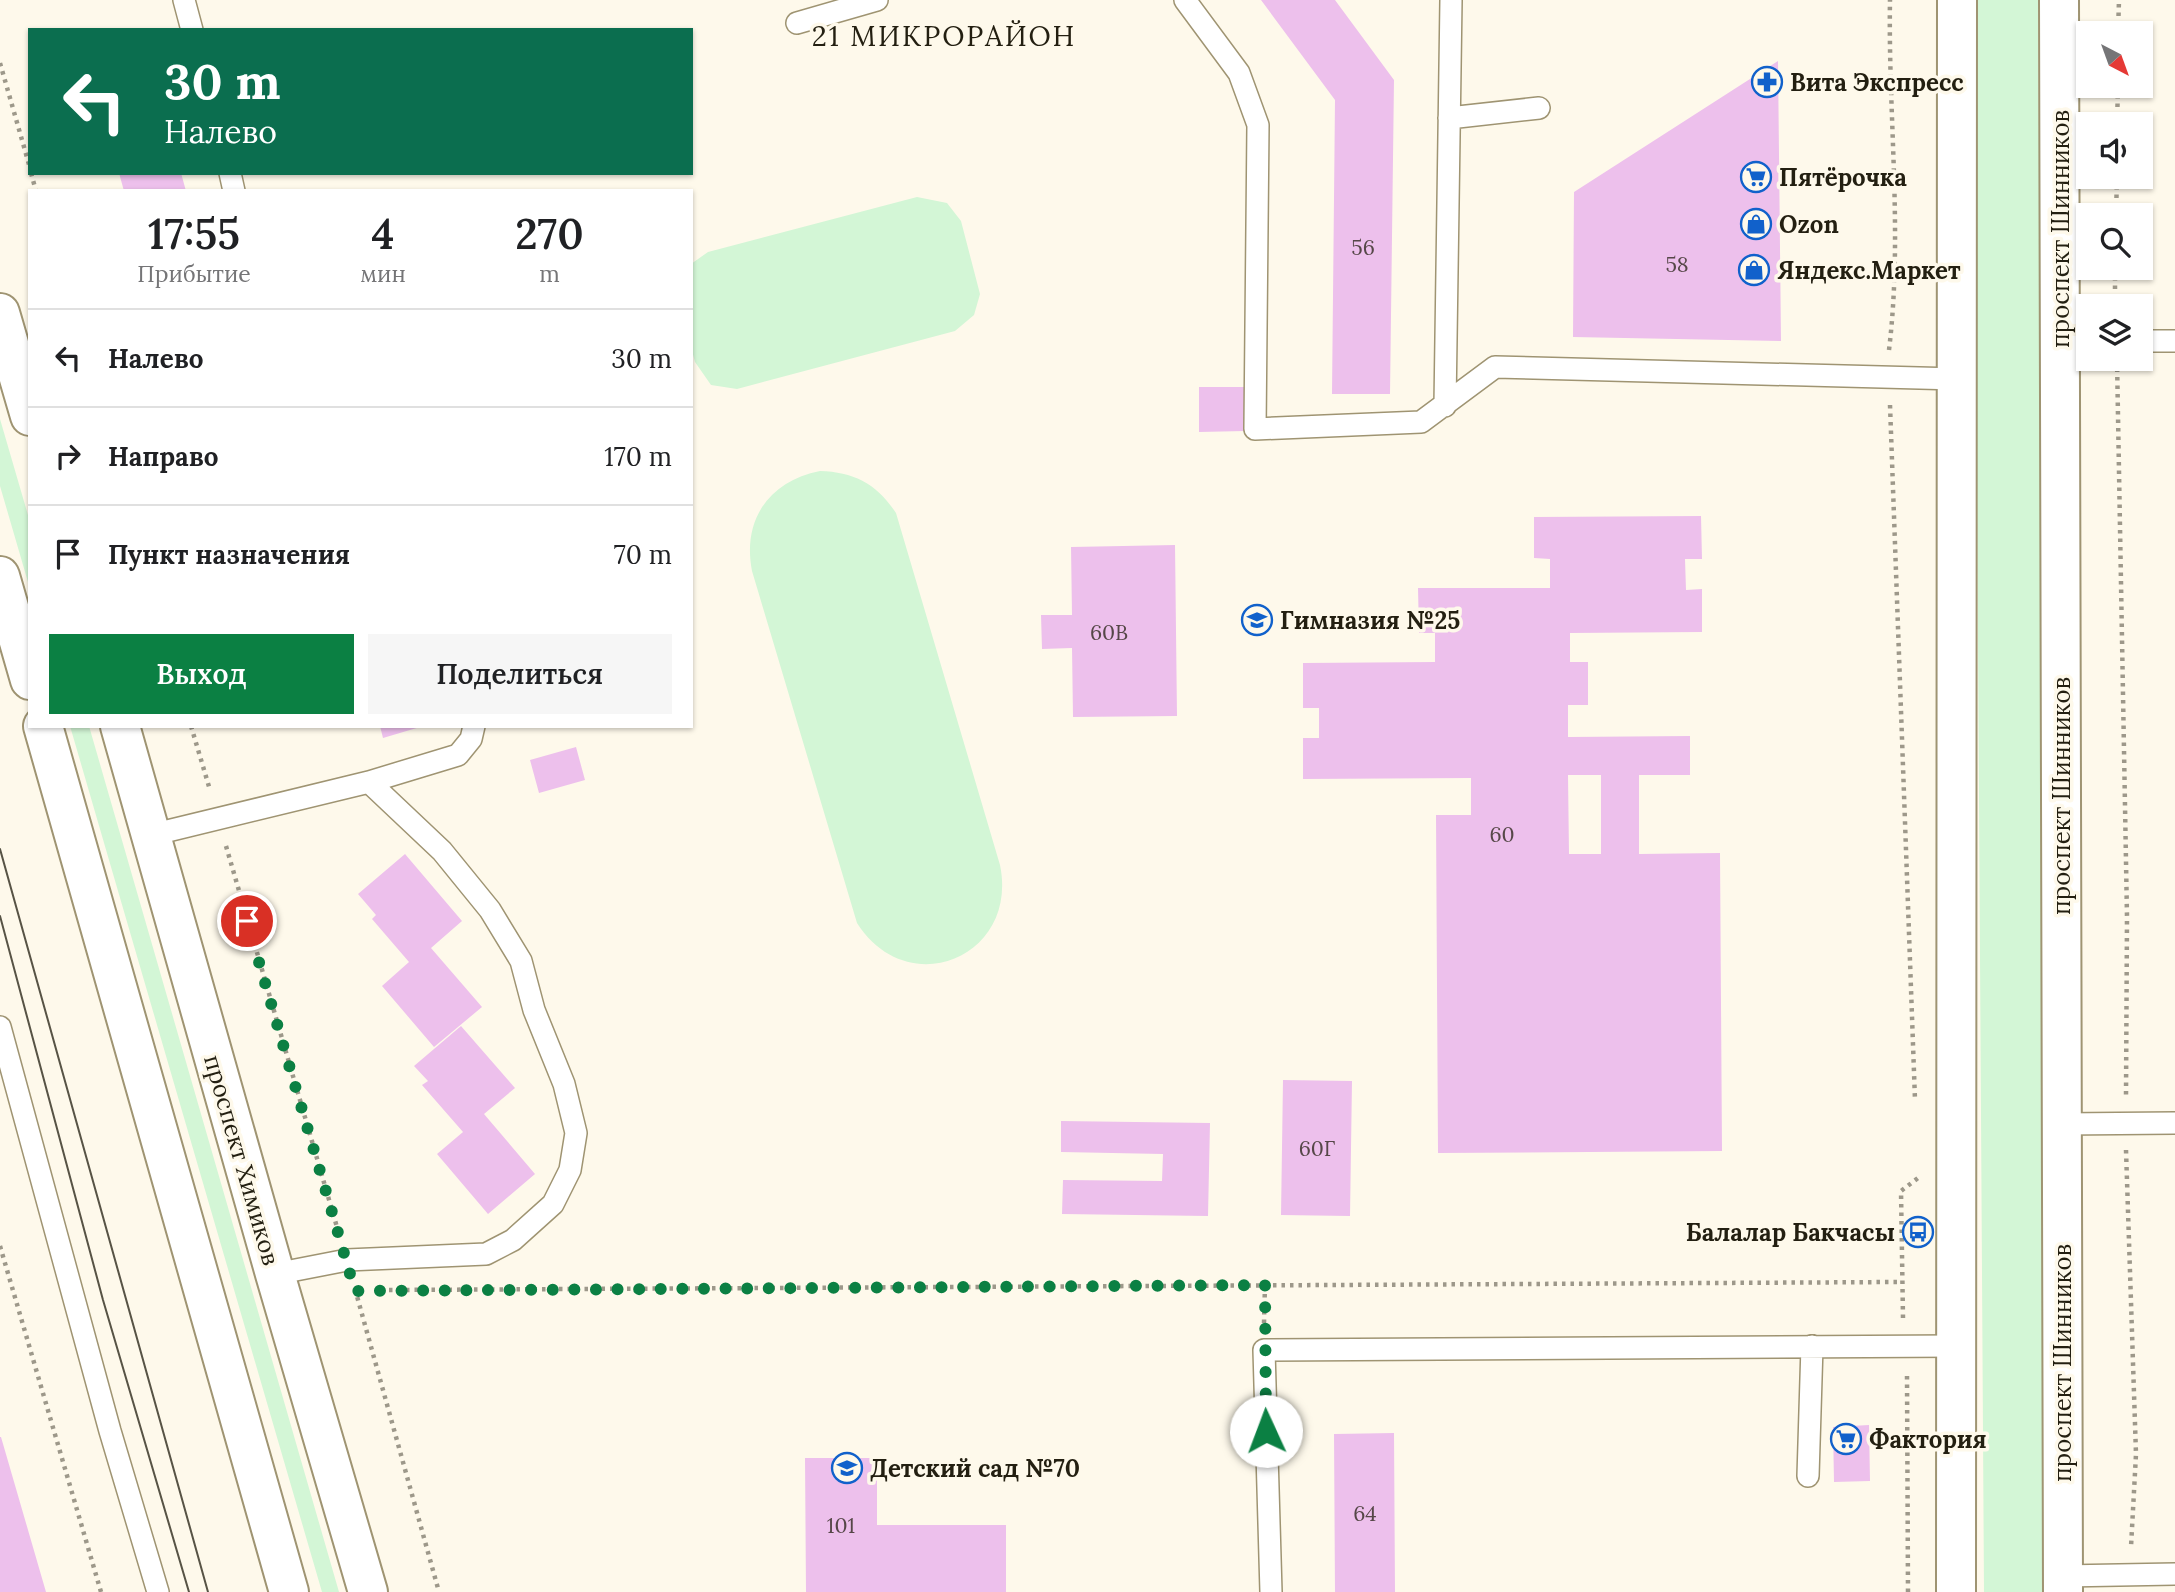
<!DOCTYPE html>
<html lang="ru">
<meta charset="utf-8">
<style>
:root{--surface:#fff;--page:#f6f6f6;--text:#202124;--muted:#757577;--line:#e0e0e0;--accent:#0b8043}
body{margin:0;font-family:Lora,serif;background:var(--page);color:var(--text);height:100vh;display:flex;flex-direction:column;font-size:26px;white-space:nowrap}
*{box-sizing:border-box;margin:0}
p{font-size:23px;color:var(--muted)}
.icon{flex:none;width:38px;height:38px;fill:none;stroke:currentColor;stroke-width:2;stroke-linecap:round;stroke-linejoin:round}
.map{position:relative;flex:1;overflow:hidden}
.sheet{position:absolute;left:28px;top:189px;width:665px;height:539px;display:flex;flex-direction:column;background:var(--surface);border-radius:0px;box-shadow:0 2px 5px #0004}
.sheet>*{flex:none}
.banner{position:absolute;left:28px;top:28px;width:665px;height:147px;border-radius:0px;box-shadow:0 2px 5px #0004;background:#0b6e4f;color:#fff;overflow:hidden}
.needle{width:46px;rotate:139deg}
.buttons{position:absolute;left:2076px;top:21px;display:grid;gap:14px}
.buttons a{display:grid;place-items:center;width:77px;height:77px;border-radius:0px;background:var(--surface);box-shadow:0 2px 5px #0004;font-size:35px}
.pin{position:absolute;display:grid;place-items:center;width:60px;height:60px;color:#fff;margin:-30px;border:4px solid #fff;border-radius:50%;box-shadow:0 2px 7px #0007}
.me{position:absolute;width:77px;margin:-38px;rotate:358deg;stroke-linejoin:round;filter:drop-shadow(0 0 5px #0008)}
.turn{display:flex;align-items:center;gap:24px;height:147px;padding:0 21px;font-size:32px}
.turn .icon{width:91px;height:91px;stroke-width:2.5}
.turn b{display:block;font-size:49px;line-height:60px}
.eta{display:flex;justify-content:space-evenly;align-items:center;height:119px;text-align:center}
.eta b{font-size:42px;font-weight:600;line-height:49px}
.cta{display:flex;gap:14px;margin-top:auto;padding:14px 21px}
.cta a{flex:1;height:80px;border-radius:0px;background:var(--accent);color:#fff;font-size:28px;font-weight:600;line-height:80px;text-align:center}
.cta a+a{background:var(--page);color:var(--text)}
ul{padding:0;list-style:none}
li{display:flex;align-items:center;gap:21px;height:98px;padding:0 21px;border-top:2px solid var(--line)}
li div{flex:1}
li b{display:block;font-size:26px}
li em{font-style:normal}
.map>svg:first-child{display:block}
.green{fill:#d3f6d6}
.building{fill:#edc0ec;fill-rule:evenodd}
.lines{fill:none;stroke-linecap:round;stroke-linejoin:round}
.service-casing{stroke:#9f9472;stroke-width:24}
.tertiary-casing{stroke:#9f9472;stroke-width:42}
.secondary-casing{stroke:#9f9472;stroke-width:42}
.path{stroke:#9d988a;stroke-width:4.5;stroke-dasharray:3.5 5;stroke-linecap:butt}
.service{stroke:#fff;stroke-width:21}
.tertiary{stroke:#fff;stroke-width:38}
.secondary{stroke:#fff;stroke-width:38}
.tram{stroke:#575345;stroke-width:2}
.route{stroke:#0b8043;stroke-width:12;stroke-dasharray:0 21.6}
.labels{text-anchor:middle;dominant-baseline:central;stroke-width:7;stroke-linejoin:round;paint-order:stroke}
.number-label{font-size:21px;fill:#564748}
.poi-label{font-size:24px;font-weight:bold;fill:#231f11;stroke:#fef9eb;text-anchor:start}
.street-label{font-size:24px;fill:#231f11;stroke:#fef9eb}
.quarter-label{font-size:28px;letter-spacing:2px;fill:#231f11;stroke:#fef9eb}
</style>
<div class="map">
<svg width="2175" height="1592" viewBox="0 0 2175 1592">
<rect width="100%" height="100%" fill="#fef9eb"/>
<!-- green -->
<path class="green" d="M 1974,0 L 2038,0 L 2049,1592 L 1984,1592 Z
M 917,197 L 947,203 L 961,221 L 980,294 L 974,315 L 955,331 L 737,389 L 711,385 L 695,362 L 691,347 L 691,264 L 708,252 Z
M 0,419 L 30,522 L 30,589 L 0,486 Z
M 820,471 C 854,472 877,484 896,513 L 1000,865 C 1019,957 908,1003 857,923 L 752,571 C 742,520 769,481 820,471 Z
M 70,726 L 89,726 L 339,1592 L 322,1592 Z"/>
<!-- building -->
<path class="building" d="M 1261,0 L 1335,0 L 1394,80 L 1390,394 L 1332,394 L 1335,100 Z
M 1778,61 L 1781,341 L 1573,337 L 1574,192 Z
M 119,173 L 181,173 L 186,191 L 124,191 Z
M 1199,387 L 1245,387 L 1245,431 L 1199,432 Z
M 1701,516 L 1702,559 L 1685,559 L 1686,590 L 1702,589 L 1702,632 L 1570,633 L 1570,662 L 1588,662 L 1588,705 L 1568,705 L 1568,737 L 1690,736 L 1690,775 L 1639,775 L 1639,854 L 1720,853 L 1722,1151 L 1438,1153 L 1436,815 L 1471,815 L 1471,778 L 1303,779 L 1303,738 L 1319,738 L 1319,708 L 1303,708 L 1303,663 L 1435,662 L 1435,633 L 1419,633 L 1418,588 L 1550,588 L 1550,559 L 1534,558 L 1534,517 ZM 1568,775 L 1601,775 L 1601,854 L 1569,854 Z
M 1175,545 L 1177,716 L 1073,717 L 1072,648 L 1042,649 L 1041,615 L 1072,615 L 1071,547 Z
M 380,726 L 420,726 L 420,727 L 383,738 Z
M 576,747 L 585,780 L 539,793 L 530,760 Z
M 405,854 L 462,921 L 431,948 L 482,1007 L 434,1047 L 382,986 L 409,962 L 372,919 L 376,915 L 358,894 Z
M 461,1026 L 515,1088 L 484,1114 L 535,1174 L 488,1214 L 437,1154 L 463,1132 L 422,1085 L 428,1081 L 414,1066 Z
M 1283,1080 L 1352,1081 L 1350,1216 L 1281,1215 Z
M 1061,1121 L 1210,1123 L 1208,1216 L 1062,1214 L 1063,1180 L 1162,1181 L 1163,1154 L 1061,1152 Z
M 1869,1425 L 1870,1481 L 1834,1482 L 1833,1427 Z
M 1394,1433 L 1395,1592 L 1335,1592 L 1334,1434 Z
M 0,1437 L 1,1437 L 46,1592 L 0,1592 Z
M 805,1458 L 877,1458 L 877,1525 L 1006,1525 L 1006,1592 L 806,1592 Z"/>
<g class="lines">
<!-- service casing -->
<g class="service-casing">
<path id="service" d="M 184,0 L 192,30
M 1185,0 L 1239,73 L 1258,125 L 1255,429 L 1421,422 L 1495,367 L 1957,379
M 797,23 L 877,0
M 1449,118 L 1539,108
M 230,173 L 234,191
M 2140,341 L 2175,341
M 2060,346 L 2088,344
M 1445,406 L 1451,0
M 369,782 L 458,755 L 471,739 L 474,726
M 151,835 L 369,782 L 442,851 L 490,910 L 521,961 L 534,1010 L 564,1084 L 576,1133 L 570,1170 L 553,1204 L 513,1240 L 486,1254 L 347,1260 L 275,1274
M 0,1027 L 110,1431 L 158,1592
M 2062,1124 L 2175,1123
M 1808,1476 L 1812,1346
M 2063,1576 L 2175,1574
M 1271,1592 L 1264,1350 L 1956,1346"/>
</g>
<!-- tertiary casing -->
<g class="tertiary-casing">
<path id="tertiary" d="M 2059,0 L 2063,1592
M 1956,1592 L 1957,0"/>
</g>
<!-- secondary casing -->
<g class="secondary-casing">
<path id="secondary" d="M 0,313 L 30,416
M 0,576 L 30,680
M 43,726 L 289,1592
M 120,726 L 275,1274 L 368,1592"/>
</g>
<!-- path -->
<path class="path" d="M 2118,33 L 2119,0
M 0,63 L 30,168
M 2117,124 L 2118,86
M 31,173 L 36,191
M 2116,215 L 2117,177
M 2115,306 L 2115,268
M 1889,350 C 1903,234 1888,116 1890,0
M 2117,360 L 2127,917 L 2126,1096
M 1890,405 L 1915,1100
M 191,726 L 210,790
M 226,846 L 339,1234
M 2126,1150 L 2136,1454 L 2131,1547
M 0,1246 L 101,1592
M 355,1289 L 439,1592
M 389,1290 L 1900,1282
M 1903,1318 L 1901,1191 L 1918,1178
M 1264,1323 L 1265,1285
M 1907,1376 L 1908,1592"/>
<!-- service -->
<use href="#service" class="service"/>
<!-- tertiary -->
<use href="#tertiary" class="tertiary"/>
<!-- secondary -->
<use href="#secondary" class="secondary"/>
<!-- tram -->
<path class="tram" d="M 0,849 L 208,1592
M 0,916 L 103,1300 L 189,1592"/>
</g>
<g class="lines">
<!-- route -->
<path class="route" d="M 247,921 L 355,1291 L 1265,1285 L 1266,1431"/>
</g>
<!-- icons -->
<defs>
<g id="pharmacy-ring" transform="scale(1.575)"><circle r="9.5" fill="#fef9eb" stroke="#1161cb" stroke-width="1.5"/><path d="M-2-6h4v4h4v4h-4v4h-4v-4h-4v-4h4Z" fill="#1161cb"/></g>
<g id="supermarket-ring" transform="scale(1.575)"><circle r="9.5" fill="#fef9eb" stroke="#1161cb" stroke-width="1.5"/><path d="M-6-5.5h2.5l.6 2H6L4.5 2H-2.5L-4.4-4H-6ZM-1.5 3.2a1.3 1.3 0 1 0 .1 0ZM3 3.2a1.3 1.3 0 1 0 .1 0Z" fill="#1161cb"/></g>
<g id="shop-ring" transform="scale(1.575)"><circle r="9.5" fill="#fef9eb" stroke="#1161cb" stroke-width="1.5"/><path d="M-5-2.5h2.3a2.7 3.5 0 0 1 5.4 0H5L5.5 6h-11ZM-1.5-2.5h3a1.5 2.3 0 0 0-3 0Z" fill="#1161cb"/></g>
<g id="school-ring" transform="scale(1.575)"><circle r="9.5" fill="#fef9eb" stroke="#1161cb" stroke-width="1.5"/><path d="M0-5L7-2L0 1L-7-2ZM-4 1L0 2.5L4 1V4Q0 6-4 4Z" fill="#1161cb"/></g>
<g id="bus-ring" transform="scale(1.575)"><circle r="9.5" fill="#fef9eb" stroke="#1161cb" stroke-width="1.5"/><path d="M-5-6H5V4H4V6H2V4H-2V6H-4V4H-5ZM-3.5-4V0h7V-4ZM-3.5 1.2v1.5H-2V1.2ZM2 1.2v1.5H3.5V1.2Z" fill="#1161cb"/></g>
</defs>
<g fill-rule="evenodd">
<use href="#pharmacy-ring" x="1767" y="82"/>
<use href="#supermarket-ring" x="1756" y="177"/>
<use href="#shop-ring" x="1756" y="224"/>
<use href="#shop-ring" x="1754" y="270"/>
<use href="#school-ring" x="1257" y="620"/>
<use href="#bus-ring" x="1918" y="1232"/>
<use href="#supermarket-ring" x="1846" y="1439"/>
<use href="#school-ring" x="847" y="1468"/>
</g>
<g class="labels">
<!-- number labels -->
<g class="number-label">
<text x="1363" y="247">56</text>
<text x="1677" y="264">58</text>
<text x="1109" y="632">60В</text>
<text x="1502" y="834">60</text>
<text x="1317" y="1148">60Г</text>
<text x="1365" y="1513">64</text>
<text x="841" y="1525">101</text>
</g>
<!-- poi labels -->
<g class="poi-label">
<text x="1790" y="82">Вита Экспресс</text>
<text x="1779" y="177">Пятёрочка</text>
<text x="1779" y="224">Ozon</text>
<text x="1777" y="270">Яндекс.Маркет</text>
<text x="1280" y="620">Гимназия №25</text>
<text x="1895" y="1232" text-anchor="end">Балалар Бакчасы</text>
<text x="1869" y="1439">Фактория</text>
<text x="870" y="1468">Детский сад №70</text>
</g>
<!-- street labels -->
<g class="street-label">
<text transform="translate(2060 229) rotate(-90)">проспект Шинников</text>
<text transform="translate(2061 796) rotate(-90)">проспект Шинников</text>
<text transform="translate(242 1160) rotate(74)">проспект Химиков</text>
<text transform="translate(2062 1363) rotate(-90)">проспект Шинников</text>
</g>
<!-- quarter labels -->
<g class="quarter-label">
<text x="944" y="36">21 МИКРОРАЙОН</text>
</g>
</g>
</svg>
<div class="buttons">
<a><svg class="needle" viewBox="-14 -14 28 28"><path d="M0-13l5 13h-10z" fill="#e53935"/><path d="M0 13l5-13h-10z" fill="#757577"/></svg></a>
<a><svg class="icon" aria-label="sound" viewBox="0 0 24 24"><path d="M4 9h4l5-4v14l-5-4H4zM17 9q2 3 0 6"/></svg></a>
<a><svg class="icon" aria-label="search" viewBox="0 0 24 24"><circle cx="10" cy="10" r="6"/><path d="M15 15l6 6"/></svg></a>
<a><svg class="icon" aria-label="layers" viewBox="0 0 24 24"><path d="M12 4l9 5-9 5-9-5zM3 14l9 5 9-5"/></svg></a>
</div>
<div class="pin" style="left:247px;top:921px;background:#d93025"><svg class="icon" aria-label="arrive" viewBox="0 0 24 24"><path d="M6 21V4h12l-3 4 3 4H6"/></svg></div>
<svg class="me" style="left:1266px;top:1431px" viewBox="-20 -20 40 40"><circle r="19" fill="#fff"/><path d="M0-13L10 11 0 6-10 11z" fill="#0b8043"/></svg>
<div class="banner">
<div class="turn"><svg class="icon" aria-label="left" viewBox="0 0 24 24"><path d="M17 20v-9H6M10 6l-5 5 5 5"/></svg><div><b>30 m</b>Налево</div></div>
</div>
<section class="sheet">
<div class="eta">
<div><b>17:55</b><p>Прибытие</p></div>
<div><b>4</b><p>мин</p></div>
<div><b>270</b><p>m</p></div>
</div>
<ul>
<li><svg class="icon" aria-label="left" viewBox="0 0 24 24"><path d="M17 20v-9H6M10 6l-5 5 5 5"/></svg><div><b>Налево</b></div><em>30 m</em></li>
<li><svg class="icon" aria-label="right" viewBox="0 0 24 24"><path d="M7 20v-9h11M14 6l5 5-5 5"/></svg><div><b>Направо</b></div><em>170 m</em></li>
<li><svg class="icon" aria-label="arrive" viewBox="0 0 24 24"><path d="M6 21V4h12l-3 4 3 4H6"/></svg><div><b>Пункт назначения</b></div><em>70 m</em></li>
</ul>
<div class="cta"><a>Выход</a><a>Поделиться</a></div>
</section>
</div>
